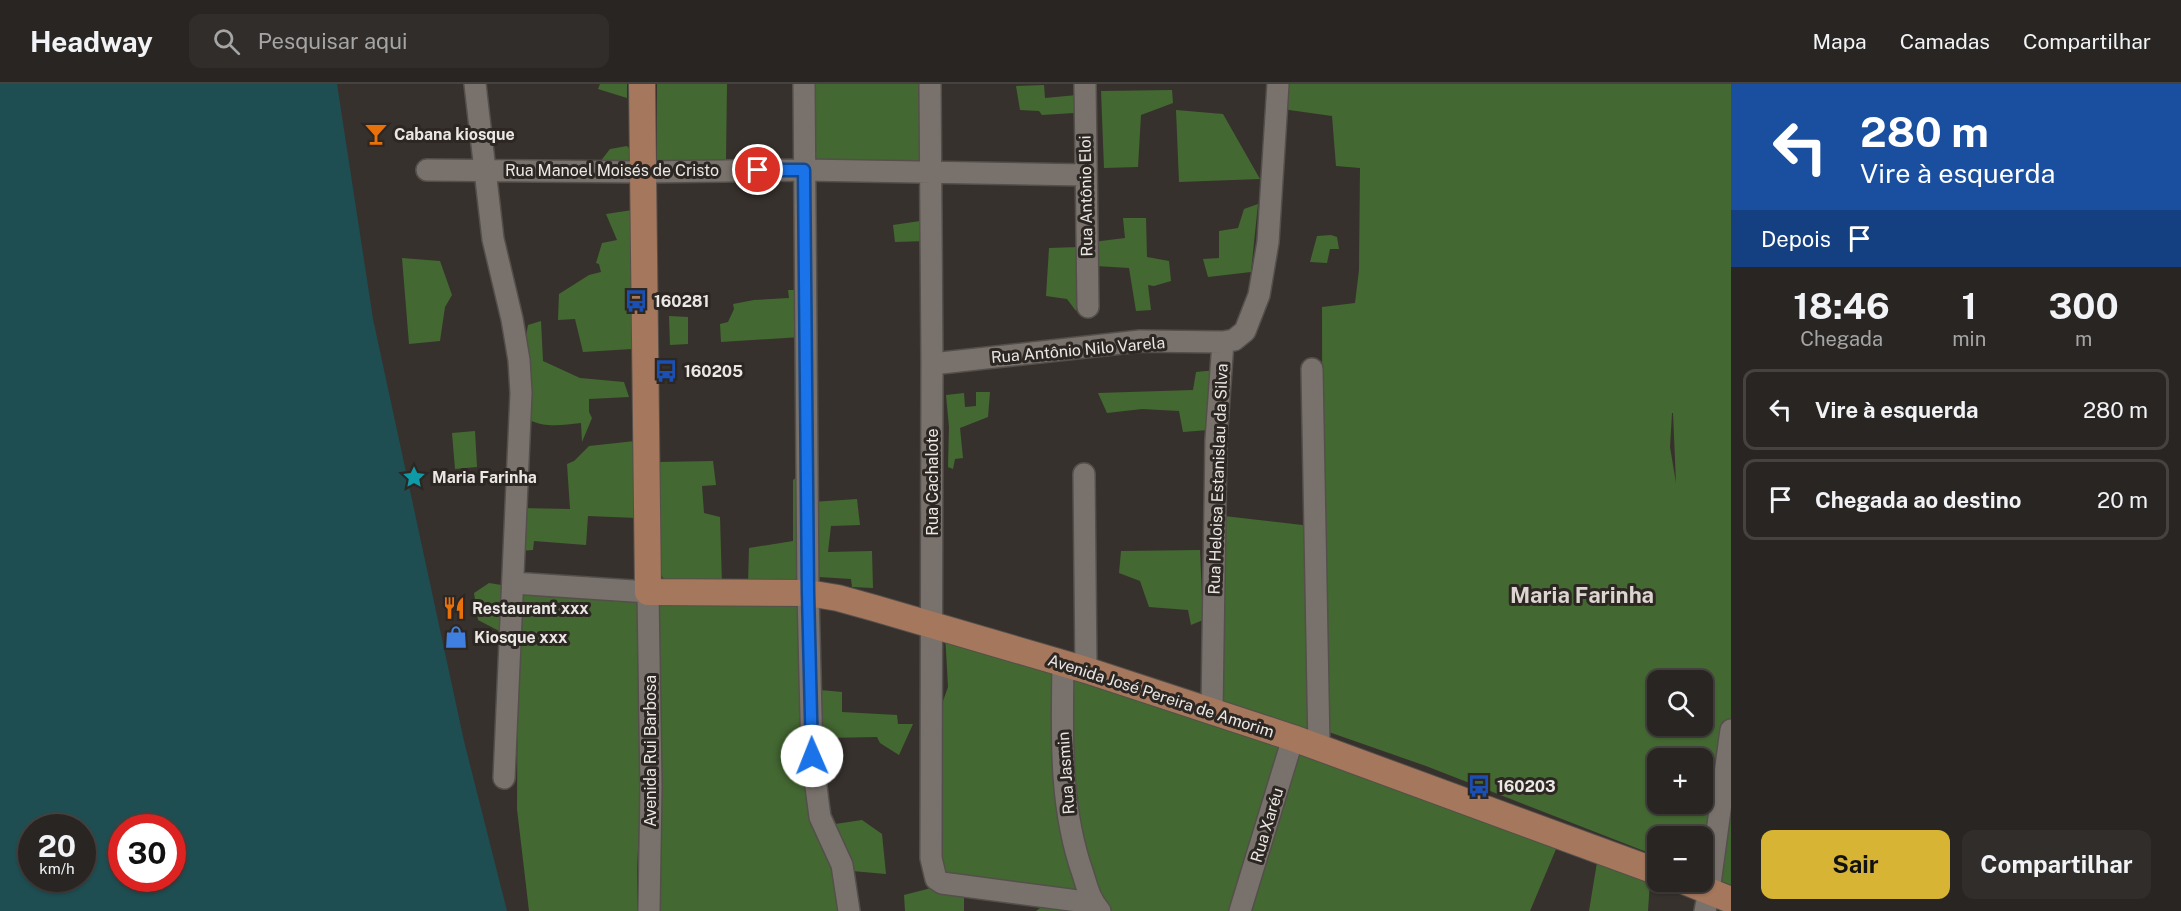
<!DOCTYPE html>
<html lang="pt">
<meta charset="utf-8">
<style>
:root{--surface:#292522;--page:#312d2a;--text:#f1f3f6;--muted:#a5a5a5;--line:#454240;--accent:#d7b434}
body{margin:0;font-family:"Public Sans",sans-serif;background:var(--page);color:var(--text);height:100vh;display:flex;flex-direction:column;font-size:22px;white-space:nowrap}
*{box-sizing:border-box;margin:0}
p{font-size:20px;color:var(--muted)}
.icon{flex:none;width:33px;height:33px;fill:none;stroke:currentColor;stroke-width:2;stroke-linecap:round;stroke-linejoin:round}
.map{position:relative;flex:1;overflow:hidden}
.details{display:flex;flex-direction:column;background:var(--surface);width:450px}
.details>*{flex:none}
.guide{background:#1a4fa0;color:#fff;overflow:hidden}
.tools{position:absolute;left:1647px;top:586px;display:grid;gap:12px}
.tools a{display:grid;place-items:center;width:66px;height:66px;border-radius:12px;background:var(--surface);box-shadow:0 2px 4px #0004,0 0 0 2px var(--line);font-size:30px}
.speed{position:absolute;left:18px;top:730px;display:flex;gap:12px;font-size:30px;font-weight:700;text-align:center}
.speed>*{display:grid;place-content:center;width:78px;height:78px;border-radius:50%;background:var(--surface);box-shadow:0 2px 4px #0004,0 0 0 2px var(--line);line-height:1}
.speed small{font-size:15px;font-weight:400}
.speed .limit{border:9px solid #d22;background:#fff;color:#111}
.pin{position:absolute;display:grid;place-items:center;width:51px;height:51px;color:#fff;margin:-26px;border:3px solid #fff;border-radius:50%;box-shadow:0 2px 6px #0007}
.me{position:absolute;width:66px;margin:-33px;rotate:359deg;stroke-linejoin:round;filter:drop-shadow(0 0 4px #0008)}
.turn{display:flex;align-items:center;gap:21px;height:126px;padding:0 30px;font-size:27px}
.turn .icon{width:78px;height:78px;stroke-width:2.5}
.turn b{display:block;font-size:42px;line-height:51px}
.then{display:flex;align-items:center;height:57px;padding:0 30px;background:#0003;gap:12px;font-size:22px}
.eta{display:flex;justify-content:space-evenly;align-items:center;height:102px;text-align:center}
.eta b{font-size:36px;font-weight:700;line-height:42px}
.cta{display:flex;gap:12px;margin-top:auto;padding:12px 30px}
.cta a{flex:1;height:69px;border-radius:12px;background:var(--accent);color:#111;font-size:24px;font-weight:700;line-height:69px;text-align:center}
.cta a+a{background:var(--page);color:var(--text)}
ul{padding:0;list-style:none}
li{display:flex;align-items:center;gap:18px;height:81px;margin:0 12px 9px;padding:0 18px;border:3px solid var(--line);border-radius:12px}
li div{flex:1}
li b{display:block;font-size:22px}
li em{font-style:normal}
header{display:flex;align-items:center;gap:36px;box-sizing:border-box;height:84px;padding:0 30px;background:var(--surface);border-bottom:2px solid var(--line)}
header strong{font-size:28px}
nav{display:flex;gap:33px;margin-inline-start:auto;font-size:21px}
.search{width:420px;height:54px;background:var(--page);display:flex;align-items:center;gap:15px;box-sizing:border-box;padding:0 21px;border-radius:12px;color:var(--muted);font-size:22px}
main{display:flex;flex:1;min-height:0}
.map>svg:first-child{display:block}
.green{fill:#446832;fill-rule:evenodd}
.water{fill:#1e4e52;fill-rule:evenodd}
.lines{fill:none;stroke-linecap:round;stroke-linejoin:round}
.minor-casing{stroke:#544f4b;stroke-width:24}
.major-casing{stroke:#544f4b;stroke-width:28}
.minor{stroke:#79726c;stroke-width:21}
.major{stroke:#a5775c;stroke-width:26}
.route-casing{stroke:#114b97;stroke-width:15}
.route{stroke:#1a73e8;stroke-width:10}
.labels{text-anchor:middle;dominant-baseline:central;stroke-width:6;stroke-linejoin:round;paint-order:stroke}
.poi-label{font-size:16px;font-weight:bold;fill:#ebe7e4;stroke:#2d2723;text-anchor:start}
.street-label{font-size:16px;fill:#ebe7e4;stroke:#2d2723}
.district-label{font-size:22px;font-weight:bold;fill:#ddd5d0;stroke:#2d2723}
</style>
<header>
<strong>Headway</strong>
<div class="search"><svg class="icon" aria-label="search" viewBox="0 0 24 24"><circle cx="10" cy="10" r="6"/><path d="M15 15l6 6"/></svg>Pesquisar aqui</div>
<nav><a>Mapa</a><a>Camadas</a><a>Compartilhar</a></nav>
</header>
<main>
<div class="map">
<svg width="1731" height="827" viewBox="0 0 1731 827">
<rect width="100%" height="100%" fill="#37312d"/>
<!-- green -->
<path class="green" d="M 600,0 L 627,0 L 627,14 L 598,5 Z
M 657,0 L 727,0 L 726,76 L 657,76 Z
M 810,0 L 924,0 L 924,82 L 811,80 Z
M 1284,0 L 1731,0 L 1731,801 L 1703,790 L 1702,753 L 1658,753 L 1657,772 L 1426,682 L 1323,646 L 1322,223 L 1355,219 L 1359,186 L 1360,84 L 1336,82 L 1332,32 L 1282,25 ZM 1672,329 L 1673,329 L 1676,399 L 1670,363 ZM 1658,597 L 1702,597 L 1702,642 L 1658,642 ZM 1658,675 L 1702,675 L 1702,720 L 1658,720 Z
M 1044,1 L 1045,14 L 1077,11 L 1074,29 L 1042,31 L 1039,27 L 1020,26 L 1016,2 Z
M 1172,6 L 1173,19 L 1141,31 L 1138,83 L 1104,84 L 1101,7 Z
M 1176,26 L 1223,30 L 1260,95 L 1179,98 Z
M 627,62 L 633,69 L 632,83 L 596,83 L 610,65 Z
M 1258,120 L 1251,188 L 1208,193 L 1203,175 L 1219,174 L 1219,147 L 1238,144 L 1244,125 Z
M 639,125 L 640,268 L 632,265 L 583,268 L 575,235 L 558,236 L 559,210 L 589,191 L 601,188 L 599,180 L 596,179 L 602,159 L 617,156 L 606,130 Z
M 1123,134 L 1146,134 L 1147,173 L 1169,177 L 1171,197 L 1154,202 L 1148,201 L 1151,226 L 1136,227 L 1129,184 L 1096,182 L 1093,158 L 1125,154 Z
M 927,136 L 926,157 L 895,158 L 893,141 Z
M 1331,151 L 1337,153 L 1339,165 L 1330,165 L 1327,179 L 1310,178 L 1317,152 Z
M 1079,163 L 1082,217 L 1076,227 L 1067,215 L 1046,212 L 1049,164 Z
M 402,174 L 440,177 L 452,211 L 445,223 L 440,257 L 409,260 Z
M 788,206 L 799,206 L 801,253 L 721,258 L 720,240 L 728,238 L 734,225 L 733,220 L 754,216 L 789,214 Z
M 669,232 L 688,233 L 688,260 L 670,261 Z
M 541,237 L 543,277 L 580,294 L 624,298 L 629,313 L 589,315 L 589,328 L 592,334 L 582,358 L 581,339 C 562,341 547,344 529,336 L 522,272 L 528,241 Z
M 1216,286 L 1208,346 L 1183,348 L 1179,327 L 1142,325 L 1107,329 L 1098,309 L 1193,306 L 1196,288 Z
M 976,308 L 990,308 L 988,333 L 960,344 L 963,374 L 955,375 L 953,385 L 948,383 L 949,343 L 946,311 L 964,309 L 965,323 L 976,322 Z
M 475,347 L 477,383 L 455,385 L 452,349 Z
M 635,357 L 637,434 L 588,432 L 586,461 L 534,457 L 533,466 L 518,467 L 520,424 L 570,425 L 567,380 L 574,377 L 589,362 Z
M 713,377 L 716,401 L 702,402 L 704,429 L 720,433 L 722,501 L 664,496 L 660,488 L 659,378 Z
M 803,388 L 819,398 L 812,418 L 857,415 L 860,441 L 831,442 L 828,468 L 872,467 L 873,504 L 852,503 L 851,495 L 819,493 L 813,500 L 748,501 L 749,464 L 793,457 L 793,396 Z
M 1224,432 L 1311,442 L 1311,650 L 1221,617 Z
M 1200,466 L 1203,536 L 1191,541 L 1188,526 L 1149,523 L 1140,497 L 1119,489 L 1121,467 Z
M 489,499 L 508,502 L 505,550 L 478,536 L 474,509 Z
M 518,503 L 645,512 L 644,638 L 637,787 L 637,827 L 529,827 L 517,725 Z
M 657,514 L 804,519 L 811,706 L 839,788 L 845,827 L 656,827 Z
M 945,549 L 1068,584 L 1288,656 L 1237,827 L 1036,827 L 1047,819 L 941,792 L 937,634 L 948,603 Z
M 820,606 L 842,608 L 842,628 L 897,631 L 898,640 L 913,640 L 899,671 L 880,659 L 877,653 L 824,654 Z
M 1295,659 L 1559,758 L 1530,827 L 1245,827 Z
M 862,736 L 882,750 L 886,790 L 852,787 L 835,740 Z
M 1598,772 L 1650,797 L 1648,827 L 1589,827 Z
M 939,802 L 964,810 L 964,827 L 905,827 L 904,811 Z"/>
<!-- water -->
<path class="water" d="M 0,0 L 337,0 L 373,235 L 464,657 L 507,827 L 0,827 ZM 32,744 L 82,744 L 82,795 L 32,795 ZM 122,744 L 172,744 L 172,795 L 122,795 Z"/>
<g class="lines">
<!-- minor casing -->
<g class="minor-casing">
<path id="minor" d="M 475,0 L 493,155 L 512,235 L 519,276 L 521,309 L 504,694
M 804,0 L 808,509 L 812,672 L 820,733 L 842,781 L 849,827
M 930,0 L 932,280 L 931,774 L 936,795 L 942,799 L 1093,819
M 1085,0 L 1088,223
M 427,86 L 643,88 L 804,86 L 1085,91
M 932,280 L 1140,257 L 1223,258
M 1312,285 L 1319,663
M 1084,390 L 1086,586
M 513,499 L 648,508 L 651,703 L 649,827
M 1063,580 C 1062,651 1059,722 1083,790 C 1087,803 1090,816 1100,827
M 1212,627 L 1216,356 L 1223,258 L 1234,256 L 1245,247 L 1259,211 L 1268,158 L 1278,0
M 1240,827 L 1293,654
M 1705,827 L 1709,807 L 1731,646"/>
</g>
<!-- major casing -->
<g class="major-casing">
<path id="major" d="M 642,0 L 648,508 L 808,509 L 838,514 L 874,524 L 1086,586 L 1293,654 L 1658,788
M 1686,798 L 1731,816"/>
</g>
<!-- minor -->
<use href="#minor" class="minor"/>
<!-- major -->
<use href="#major" class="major"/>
</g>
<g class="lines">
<!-- route casing -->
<g class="route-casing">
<path id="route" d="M 758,86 L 804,86 L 808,509 L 812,672"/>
</g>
<!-- route -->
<use href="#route" class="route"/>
</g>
<!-- icons -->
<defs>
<g id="bar-bare" transform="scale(1.8)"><path d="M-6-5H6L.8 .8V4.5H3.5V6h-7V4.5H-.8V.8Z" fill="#e8710a" stroke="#2d2723" stroke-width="2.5" paint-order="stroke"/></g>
<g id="bus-bare" transform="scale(1.8)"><path d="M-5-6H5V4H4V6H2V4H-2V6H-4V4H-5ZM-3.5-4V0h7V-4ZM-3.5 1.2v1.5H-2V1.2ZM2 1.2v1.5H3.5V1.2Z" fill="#1a4fb4" stroke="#2d2723" stroke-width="2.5" paint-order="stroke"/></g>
<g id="sight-bare" transform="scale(1.8)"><path d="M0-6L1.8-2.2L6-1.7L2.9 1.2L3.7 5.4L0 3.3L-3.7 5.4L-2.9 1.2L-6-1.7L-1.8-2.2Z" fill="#0f9aa8" stroke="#2d2723" stroke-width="2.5" paint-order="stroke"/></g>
<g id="restaurant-bare" transform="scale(1.8)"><path d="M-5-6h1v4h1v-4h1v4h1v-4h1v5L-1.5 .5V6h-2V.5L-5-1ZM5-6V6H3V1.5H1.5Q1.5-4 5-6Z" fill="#e8710a" stroke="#2d2723" stroke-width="2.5" paint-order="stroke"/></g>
<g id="shop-bare" transform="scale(1.8)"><path d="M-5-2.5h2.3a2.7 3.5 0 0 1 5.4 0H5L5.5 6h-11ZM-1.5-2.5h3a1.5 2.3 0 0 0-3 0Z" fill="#3f7fe0" stroke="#2d2723" stroke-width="2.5" paint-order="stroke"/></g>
</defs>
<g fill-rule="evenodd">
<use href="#bar-bare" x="376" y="50"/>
<use href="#bus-bare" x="636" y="217"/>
<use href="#bus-bare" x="666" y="287"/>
<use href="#sight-bare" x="414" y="393"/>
<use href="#restaurant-bare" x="454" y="524"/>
<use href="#shop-bare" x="456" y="553"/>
<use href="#bus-bare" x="1479" y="702"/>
</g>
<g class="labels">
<!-- poi labels -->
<g class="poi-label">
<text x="394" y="50">Cabana kiosque</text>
<text x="654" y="217">160281</text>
<text x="684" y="287">160205</text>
<text x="432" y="393">Maria Farinha</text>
<text x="472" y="524">Restaurant xxx</text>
<text x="474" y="553">Kiosque xxx</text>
<text x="1497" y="702">160203</text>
</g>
<!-- street labels -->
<g class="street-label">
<text x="612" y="86">Rua Manoel Moisés de Cristo</text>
<text transform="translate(1086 112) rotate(-91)">Rua Antônio Eloi</text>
<text transform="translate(1078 266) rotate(-5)">Rua Antônio Nilo Varela</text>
<text transform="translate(1218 395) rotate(-88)">Rua Heloisa Estanislau da Silva</text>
<text transform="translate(932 398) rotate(-90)">Rua Cachalote</text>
<text transform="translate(1161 612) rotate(18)">Avenida José Pereira de Amorim</text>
<text transform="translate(650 667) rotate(-90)">Avenida Rui Barbosa</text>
<text transform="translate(1066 689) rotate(-94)">Rua Jasmin</text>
<text transform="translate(1267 741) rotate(-73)">Rua Xaréu</text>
</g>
<!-- district labels -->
<g class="district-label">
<text x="1582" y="511">Maria Farinha</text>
</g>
</g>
</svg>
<div class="tools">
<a><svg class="icon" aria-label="search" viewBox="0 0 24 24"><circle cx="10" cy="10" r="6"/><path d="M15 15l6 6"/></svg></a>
<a>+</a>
<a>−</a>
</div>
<div class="speed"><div>20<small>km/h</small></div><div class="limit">30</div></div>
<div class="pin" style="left:758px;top:86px;background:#d93025"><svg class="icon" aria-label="arrive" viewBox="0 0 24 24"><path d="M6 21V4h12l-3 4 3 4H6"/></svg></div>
<svg class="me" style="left:812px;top:672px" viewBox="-20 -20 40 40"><circle r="19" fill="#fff"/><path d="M0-13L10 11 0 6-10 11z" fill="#1a73e8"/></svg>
</div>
<section class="details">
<div class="guide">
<div class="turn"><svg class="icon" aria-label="left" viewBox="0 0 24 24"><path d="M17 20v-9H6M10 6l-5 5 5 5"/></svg><div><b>280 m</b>Vire à esquerda</div></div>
<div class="then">Depois<svg class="icon" aria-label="arrive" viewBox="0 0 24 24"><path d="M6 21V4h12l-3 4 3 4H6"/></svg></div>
</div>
<div class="eta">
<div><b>18:46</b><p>Chegada</p></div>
<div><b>1</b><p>min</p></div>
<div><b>300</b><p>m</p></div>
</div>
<ul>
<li><svg class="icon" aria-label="left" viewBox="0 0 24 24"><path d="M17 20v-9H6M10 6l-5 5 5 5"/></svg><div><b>Vire à esquerda</b></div><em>280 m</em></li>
<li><svg class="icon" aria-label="arrive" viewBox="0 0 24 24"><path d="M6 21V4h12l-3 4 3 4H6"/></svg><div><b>Chegada ao destino</b></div><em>20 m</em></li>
</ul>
<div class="cta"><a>Sair</a><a>Compartilhar</a></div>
</section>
</main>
